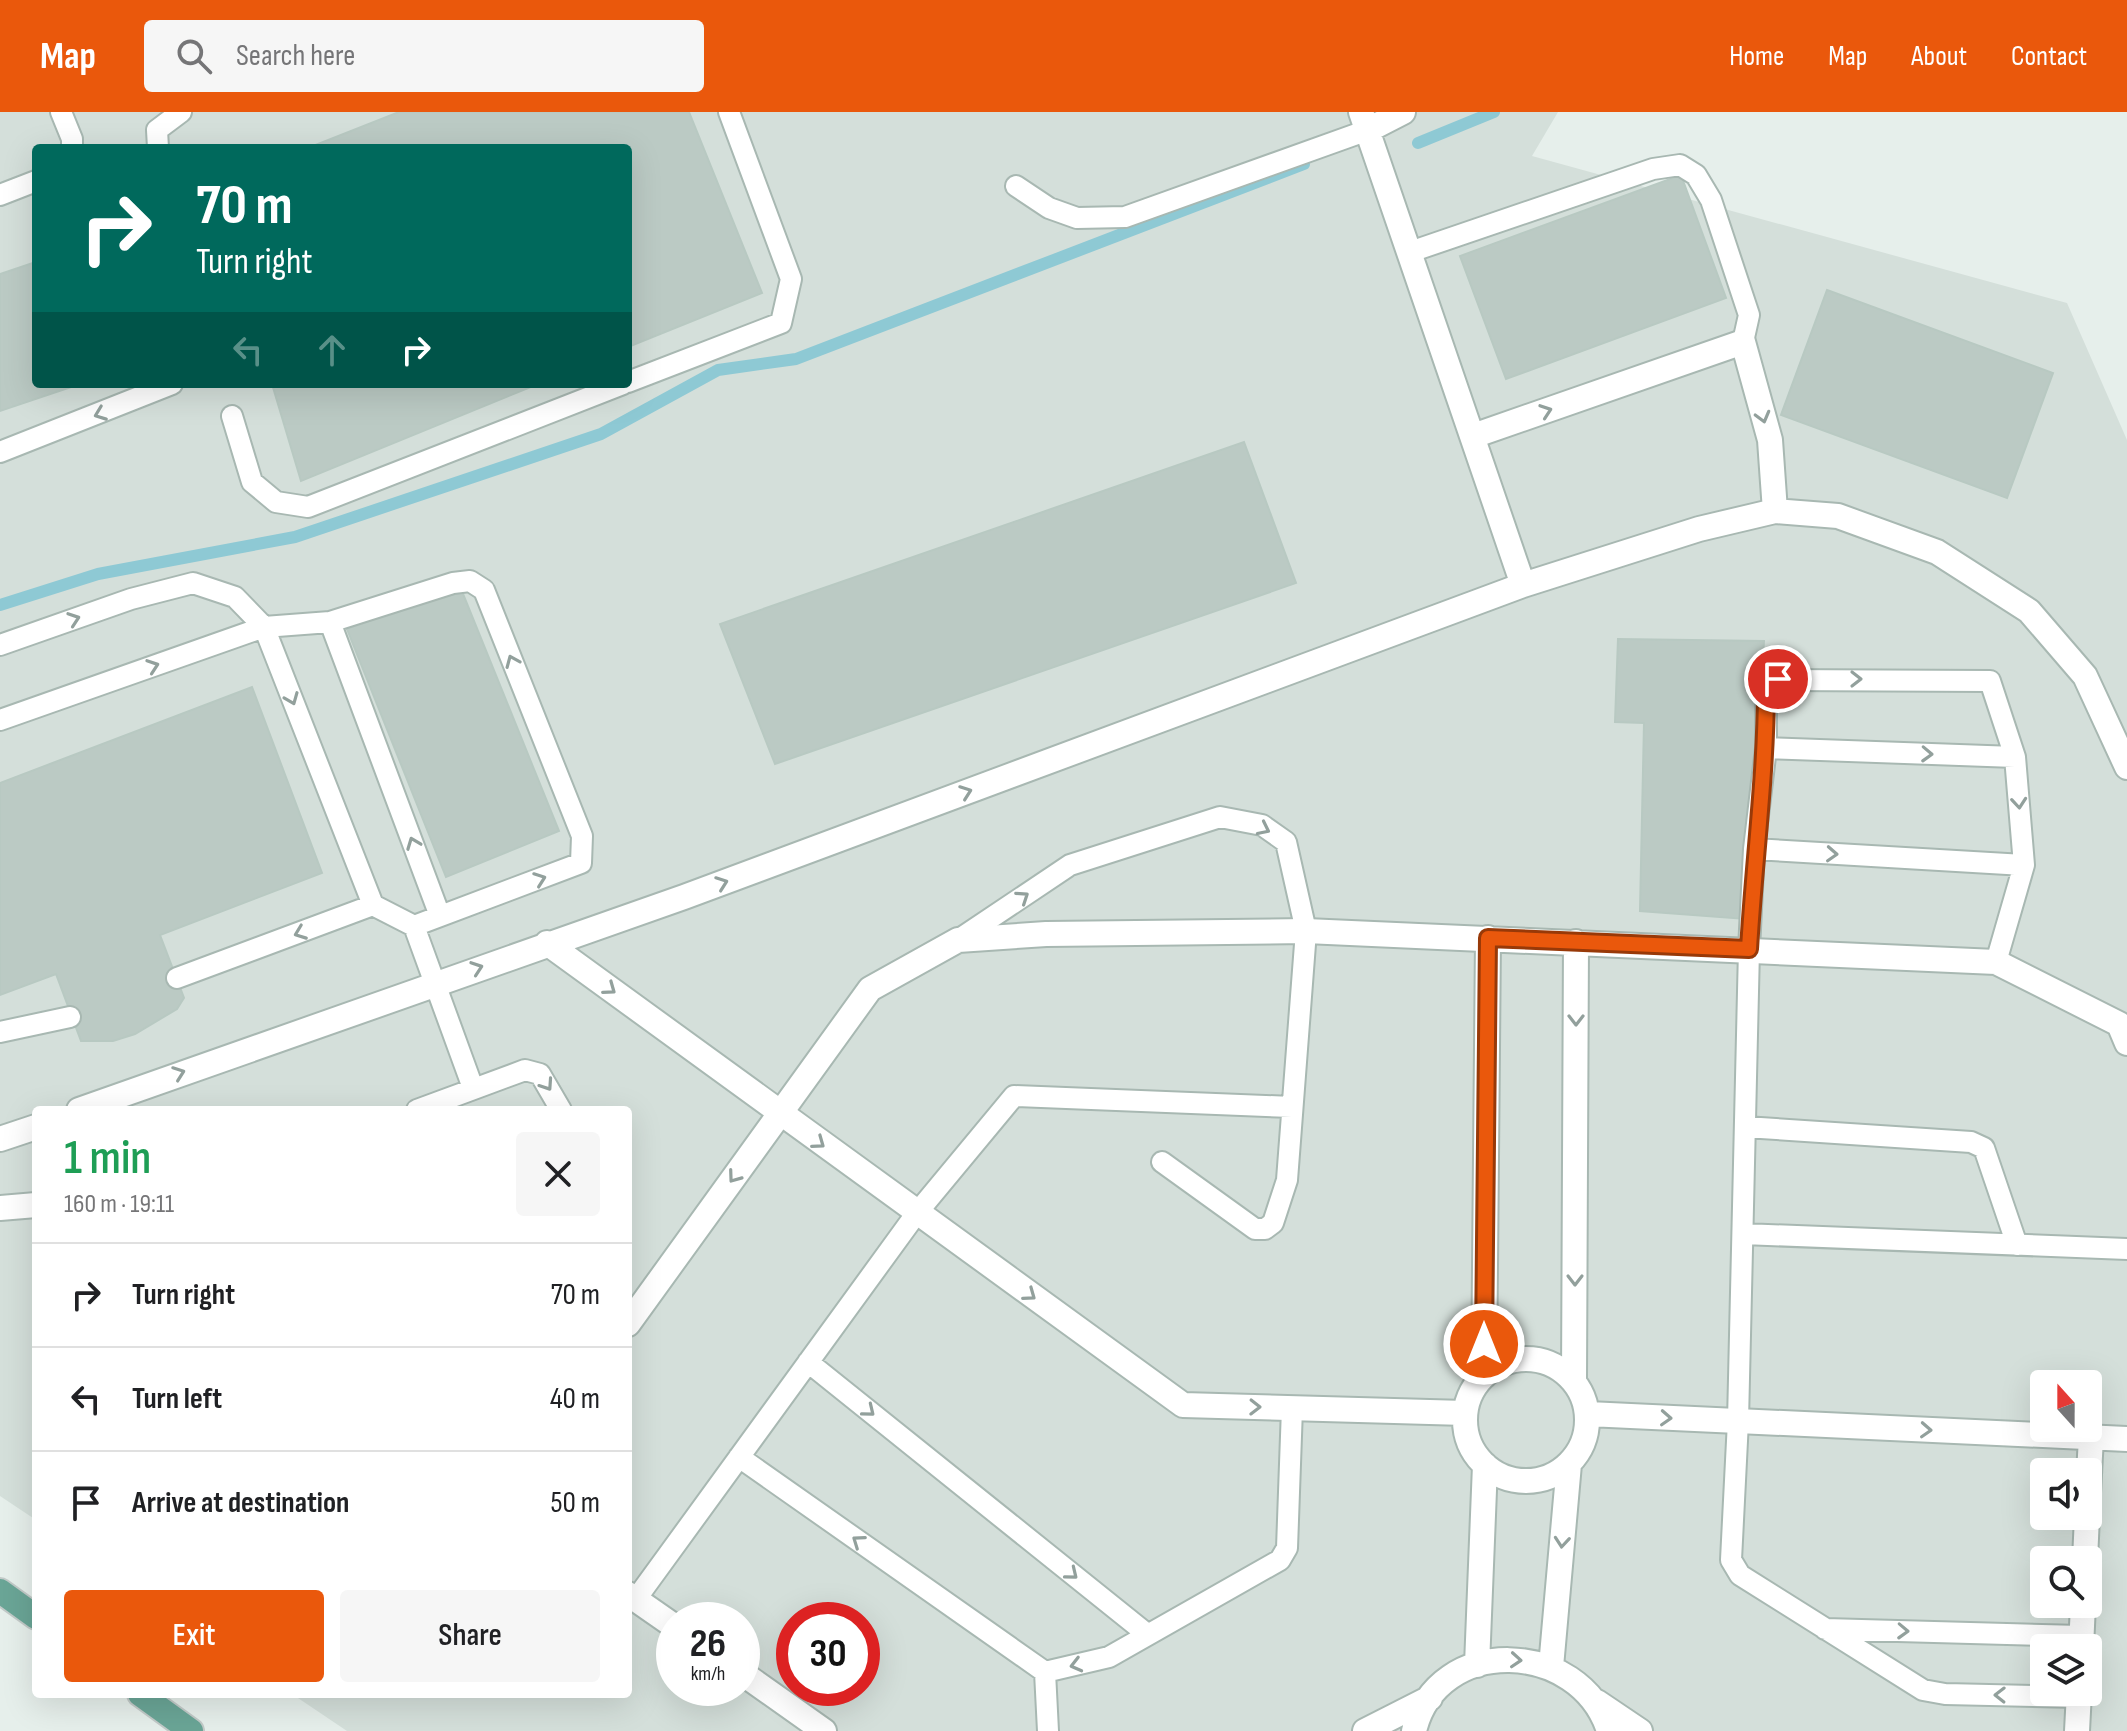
<!DOCTYPE html>
<meta charset="utf-8">
<style>
:root{--surface:#fff;--page:#f6f6f6;--text:#202124;--muted:#757577;--line:#e0e0e0;--accent:#ea580c}
body{margin:0;font-family:"Sofia Sans Condensed",sans-serif;background:var(--page);color:var(--text);height:100vh;display:flex;flex-direction:column;font-size:30px;white-space:nowrap}
*{box-sizing:border-box;margin:0}
p{font-size:26px;color:var(--muted)}
.icon{flex:none;width:44px;height:44px;fill:none;stroke:currentColor;stroke-width:2;stroke-linecap:round;stroke-linejoin:round}
.map{position:relative;flex:1;overflow:hidden}
.drawer{position:absolute;left:32px;top:994px;width:600px;height:592px;display:flex;flex-direction:column;background:var(--surface);border-radius:8px;box-shadow:0 8px 32px #0002}
.drawer>*{flex:none}
.guide{position:absolute;left:32px;top:32px;width:600px;height:244px;border-radius:8px;box-shadow:0 8px 32px #0002;background:#00695c;color:#fff;overflow:hidden}
.needle{width:52px;rotate:339deg}
.tools{position:absolute;left:2030px;top:1258px;display:grid;gap:16px}
.tools a{display:grid;place-items:center;width:72px;height:72px;border-radius:8px;background:var(--surface);box-shadow:0 8px 32px #0002;font-size:40px}
.speed{position:absolute;left:656px;top:1490px;display:flex;gap:16px;font-size:40px;font-weight:700;text-align:center}
.speed>*{display:grid;place-content:center;width:104px;height:104px;border-radius:50%;background:var(--surface);box-shadow:0 8px 32px #0002;line-height:1}
.speed small{font-size:20px;font-weight:400}
.speed .limit{border:12px solid #d22;background:#fff;color:#111}
.pin{position:absolute;display:grid;place-items:center;width:68px;height:68px;color:#fff;margin:-34px;border:4px solid #fff;border-radius:50%;box-shadow:0 2px 8px #0007}
.me{position:absolute;width:88px;margin:-44px;rotate:0deg;stroke-linejoin:round;filter:drop-shadow(0 0 6px #0008)}
.turn{display:flex;align-items:center;gap:28px;height:168px;padding:0 32px;font-size:36px}
.turn .icon{width:104px;height:104px;stroke-width:2.5}
.turn b{display:block;font-size:56px;line-height:68px}
.lanes{display:flex;align-items:center;height:76px;padding:0 32px;background:#0003;justify-content:center;gap:40px;direction:ltr}
.lanes .off{opacity:.35}
.round{display:grid;place-items:center;flex:none;width:84px;height:84px;border-radius:8px;background:var(--page)}
.overview{display:flex;align-items:center;justify-content:space-between;height:136px;padding:0 32px}
h1{font-size:48px;font-weight:600;line-height:60px;color:#1e9e55}
.cta{display:flex;gap:16px;margin-top:auto;padding:16px 32px}
.cta a{flex:1;height:92px;border-radius:8px;background:var(--accent);color:#fff;font-size:32px;font-weight:600;line-height:92px;text-align:center}
.cta a+a{background:var(--page);color:var(--text)}
ul{padding:0;list-style:none}
li{display:flex;align-items:center;gap:24px;height:104px;padding:0 32px;border-top:2px solid var(--line)}
li div{flex:1}
li b{display:block;font-size:30px}
li em{font-style:normal}
header{display:flex;align-items:center;gap:48px;box-sizing:border-box;height:112px;padding:0 40px;background:var(--accent);color:#fff}
header strong{font-size:38px}
nav{display:flex;gap:44px;margin-inline-start:auto;font-size:28px}
.search{width:560px;height:72px;background:var(--page);display:flex;align-items:center;gap:20px;box-sizing:border-box;padding:0 28px;border-radius:8px;color:var(--muted);font-size:30px}
.map>svg:first-child{display:block}
.built{fill:#d4dfda;fill-rule:evenodd}
.lines{fill:none;stroke-linecap:round;stroke-linejoin:round}
.stream{stroke:#8ec9d4;stroke-width:12}
.building{fill:#bbcac4;stroke:#b8c9c2;stroke-width:2}
.lane-casing{stroke:#a8b8b2;stroke-width:24}
.street-casing{stroke:#a8b8b2;stroke-width:28}
.primary-casing{stroke:#c2cac8;stroke-width:28}
.lane{stroke:#fff;stroke-width:20}
.street{stroke:#fff;stroke-width:24}
.primary{stroke:#6aa596;stroke-width:24}
.oneway{stroke:#92a09c}
.route-casing{stroke:#983908;stroke-width:20}
.route{stroke:#ea580c;stroke-width:14}
</style>
<header>
<strong>Map</strong>
<div class="search"><svg class="icon" aria-label="search" viewBox="0 0 24 24"><circle cx="10" cy="10" r="6"/><path d="M15 15l6 6"/></svg>Search here</div>
<nav><a>Home</a><a>Map</a><a>About</a><a>Contact</a></nav>
</header>
<div class="map">
<svg width="2127" height="1619" viewBox="0 0 2127 1619">
<rect width="100%" height="100%" fill="#e6efeb"/>
<!-- built -->
<path class="built" d="M 0,0 L 1558,0 L 1532,44 L 2067,191 L 2127,328 L 2127,1619 L 347,1619 L 292,1582 L 628,1582 L 628,998 L 36,998 L 36,1408 L 0,1384 ZM 36,36 L 628,36 L 628,272 L 36,272 ZM 2044,1272 L 2088,1272 L 2088,1316 L 2044,1316 ZM 2044,1360 L 2088,1360 L 2088,1404 L 2044,1404 ZM 2044,1448 L 2088,1448 L 2088,1492 L 2044,1492 ZM 674,1508 L 742,1508 L 742,1576 L 674,1576 ZM 794,1508 L 862,1508 L 862,1576 L 794,1576 ZM 2044,1536 L 2088,1536 L 2088,1580 L 2044,1580 Z"/>
<g class="lines">
<!-- stream -->
<path class="stream" d="M 1418,31 L 1494,0
M 0,493 L 98,462 L 295,425 L 601,322 L 718,258 L 796,247 L 1304,52"/>
</g>
<!-- building -->
<path class="building" d="M 399,0 L 689,0 L 762,181 L 628,235 L 628,36 L 308,36 Z
M 1681,63 L 1726,186 L 1506,267 L 1460,144 Z
M 36,150 L 36,272 L 80,272 L 0,299 L 0,162 Z
M 1827,178 L 2053,261 L 2007,386 L 1781,303 Z
M 272,272 L 538,272 L 301,369 Z
M 1244,330 L 1296,471 L 775,652 L 720,512 Z
M 459,472 L 559,719 L 446,765 L 347,517 Z
M 1618,527 L 1764,529 L 1746,807 L 1640,799 L 1644,611 L 1615,610 Z
M 252,575 L 322,761 L 160,823 L 184,886 L 177,897 L 135,922 L 113,929 L 81,929 L 56,862 L 0,883 L 0,671 Z"/>
<g class="lines">
<!-- lane casing -->
<g class="lane-casing">
<path id="lane" d="M 61,0 L 72,27 L 72,36
M 158,36 L 157,18 L 181,0
M 1016,74 L 1049,96 L 1077,106 L 1125,105 L 1368,18
M 0,83 L 36,69
M 1410,140 L 1653,57 L 1680,53 L 1696,63 L 1711,88 L 1749,203 L 1743,230
M 628,270 L 781,211 L 791,167 L 729,0
M 232,304 L 252,370 L 276,390 L 308,395 L 623,272
M 0,340 L 172,272
M 330,510 L 440,804
M 0,533 L 131,487 L 193,471 L 235,485 L 264,515 L 373,793 L 414,814 L 473,976
M 0,608 L 264,515 L 330,510 L 453,471 L 470,469 L 484,478 L 582,724 L 581,751 L 414,814
M 1766,636 L 2015,645
M 1754,737 L 2024,753
M 958,828 L 1070,753 L 1220,705 L 1262,713 L 1286,730 L 1306,819 L 1287,1068 L 1273,1111 L 1265,1117 L 1255,1117 L 1162,1050
M 1996,850 L 2024,753 L 2015,645 L 1990,569 L 1770,568 L 1766,576 L 1766,636 L 1754,737 L 1749,837 L 1738,1309 L 1731,1448 L 1740,1463 L 1923,1578 L 1945,1582 L 2078,1585
M 177,866 L 373,793
M 0,920 L 70,905
M 417,998 L 525,958 L 540,962 L 561,998
M 1745,1015 L 1971,1030 L 1984,1036 L 2017,1133
M 1743,1122 L 2127,1137
M 808,1250 L 1147,1522
M 739,1345 L 1045,1560 L 1109,1545 L 1280,1448 L 1287,1436 L 1292,1296
M 636,1487 L 916,1102 L 1014,984 L 1292,995
M 1825,1517 L 2081,1524
M 1045,1560 L 1048,1619"/>
</g>
<!-- street casing -->
<g class="street-casing">
<path id="street" d="M 1361,0 L 1523,473
M 1368,18 L 1403,0
M 1473,324 L 1743,230 L 1770,328 L 1775,399
M 547,831 L 1183,1293 L 1465,1301
M 79,998 L 684,785 L 1523,473 L 1699,417 L 1775,399 L 1838,404 L 1937,440 L 2029,499 L 2085,564 L 2127,655
M 0,1027 L 36,1015
M 0,1096 L 36,1093
M 628,1212 L 870,877 L 958,828 L 1046,822 L 1306,819 L 1996,850 L 2119,912 L 2127,931
M1465 1308a61 61 0 1 1 122 0a61 61 0 1 1-122 0Z
M 1484,1264 L 1488,826
M 1574,1269 L 1576,830
M 1588,1302 L 2127,1327
M 2088,1381 L 2091,1325
M 2085,1448 L 2087,1404
M 628,1482 L 674,1514
M 2081,1536 L 2083,1492
M 1477,1553 L 1485,1353
M 1551,1555 L 1569,1352
M 742,1561 L 824,1619
M 1597,1590 L 1640,1619
M 1365,1619 L 1430,1586
M 1414,1619 C 1437,1522 1580,1527 1609,1619
M 2077,1619 L 2079,1580"/>
</g>
<!-- primary casing -->
<g class="primary-casing">
<path id="primary" d="M 0,1479 L 36,1505
M 140,1582 L 191,1619"/>
</g>
<!-- lane -->
<use href="#lane" class="lane"/>
<!-- street -->
<use href="#street" class="street"/>
<!-- primary -->
<use href="#primary" class="primary"/>
</g>
<!-- one-way arrows -->
<defs><path id="oneway-chevron" d="M-2-3.5L2.5 0L-2 3.5" fill="none" stroke-width="1.6" stroke-linecap="round" stroke-linejoin="round" transform="scale(2)"/></defs>
<g class="oneway">
<use href="#oneway-chevron" transform="translate(1546 299) rotate(-19)"/>
<use href="#oneway-chevron" transform="translate(100 302) rotate(159)"/>
<use href="#oneway-chevron" transform="translate(1763 305) rotate(75)"/>
<use href="#oneway-chevron" transform="translate(74 507) rotate(-19)"/>
<use href="#oneway-chevron" transform="translate(512 549) rotate(-113)"/>
<use href="#oneway-chevron" transform="translate(153 554) rotate(-19)"/>
<use href="#oneway-chevron" transform="translate(1856 567)"/>
<use href="#oneway-chevron" transform="translate(292 587) rotate(68)"/>
<use href="#oneway-chevron" transform="translate(1927 642) rotate(2)"/>
<use href="#oneway-chevron" transform="translate(966 680) rotate(-20)"/>
<use href="#oneway-chevron" transform="translate(2019 691) rotate(85)"/>
<use href="#oneway-chevron" transform="translate(1264 717) rotate(26)"/>
<use href="#oneway-chevron" transform="translate(413 731) rotate(-111)"/>
<use href="#oneway-chevron" transform="translate(1832 742) rotate(3)"/>
<use href="#oneway-chevron" transform="translate(540 767) rotate(-20)"/>
<use href="#oneway-chevron" transform="translate(722 771) rotate(-20)"/>
<use href="#oneway-chevron" transform="translate(1023 785) rotate(-34)"/>
<use href="#oneway-chevron" transform="translate(300 821) rotate(159)"/>
<use href="#oneway-chevron" transform="translate(477 856) rotate(-19)"/>
<use href="#oneway-chevron" transform="translate(610 877) rotate(36)"/>
<use href="#oneway-chevron" transform="translate(1576 908) rotate(90)"/>
<use href="#oneway-chevron" transform="translate(179 961) rotate(-20)"/>
<use href="#oneway-chevron" transform="translate(547 973) rotate(56)"/>
<use href="#oneway-chevron" transform="translate(819 1031) rotate(36)"/>
<use href="#oneway-chevron" transform="translate(734 1065) rotate(126)"/>
<use href="#oneway-chevron" transform="translate(1575 1168) rotate(90)"/>
<use href="#oneway-chevron" transform="translate(1030 1183) rotate(36)"/>
<use href="#oneway-chevron" transform="translate(1255 1295) rotate(1)"/>
<use href="#oneway-chevron" transform="translate(869 1299) rotate(39)"/>
<use href="#oneway-chevron" transform="translate(1666 1306) rotate(3)"/>
<use href="#oneway-chevron" transform="translate(1926 1318) rotate(3)"/>
<use href="#oneway-chevron" transform="translate(858 1429) rotate(-145)"/>
<use href="#oneway-chevron" transform="translate(1562 1430) rotate(95)"/>
<use href="#oneway-chevron" transform="translate(1072 1462) rotate(39)"/>
<use href="#oneway-chevron" transform="translate(1903 1519) rotate(2)"/>
<use href="#oneway-chevron" transform="translate(1516 1548) rotate(4)"/>
<use href="#oneway-chevron" transform="translate(1076 1553) rotate(166)"/>
<use href="#oneway-chevron" transform="translate(2000 1583) rotate(-179)"/>
</g>
<g class="lines">
<!-- route casing -->
<g class="route-casing">
<path id="route" d="M 1484,1232 L 1488,826 L 1749,837 C 1754,750 1766,663 1766,576 L 1770,568 L 1778,567"/>
</g>
<!-- route -->
<use href="#route" class="route"/>
</g>
</svg>
<div class="tools">
<a><svg class="needle" viewBox="-14 -14 28 28"><path d="M0-13l5 13h-10z" fill="#e53935"/><path d="M0 13l5-13h-10z" fill="#757577"/></svg></a>
<a><svg class="icon" aria-label="sound" viewBox="0 0 24 24"><path d="M4 9h4l5-4v14l-5-4H4zM17 9q2 3 0 6"/></svg></a>
<a><svg class="icon" aria-label="search" viewBox="0 0 24 24"><circle cx="10" cy="10" r="6"/><path d="M15 15l6 6"/></svg></a>
<a><svg class="icon" aria-label="layers" viewBox="0 0 24 24"><path d="M12 4l9 5-9 5-9-5zM3 14l9 5 9-5"/></svg></a>
</div>
<div class="speed"><div>26<small>km/h</small></div><div class="limit">30</div></div>
<div class="pin" style="left:1778px;top:567px;background:#d93025"><svg class="icon" aria-label="arrive" viewBox="0 0 24 24"><path d="M6 21V4h12l-3 4 3 4H6"/></svg></div>
<svg class="me" style="left:1484px;top:1232px" viewBox="-20 -20 40 40"><circle r="17" fill="#ea580c" stroke="#fff" stroke-width="3"/><path d="M0-11L8 9 0 5-8 9z" fill="#fff"/></svg>
<div class="guide">
<div class="turn"><svg class="icon" aria-label="right" viewBox="0 0 24 24"><path d="M7 20v-9h11M14 6l5 5-5 5"/></svg><div><b>70 m</b>Turn right</div></div>
<div class="lanes"><svg class="icon off" aria-label="left" viewBox="0 0 24 24"><path d="M17 20v-9H6M10 6l-5 5 5 5"/></svg><svg class="icon off" aria-label="ahead" viewBox="0 0 24 24"><path d="M12 20V5M6 11l6-6 6 6"/></svg><svg class="icon" aria-label="right" viewBox="0 0 24 24"><path d="M7 20v-9h11M14 6l5 5-5 5"/></svg></div>
</div>
<section class="drawer">
<div class="overview"><div><h1>1 min</h1><p>160 m · 19:11</p></div><a class="round"><svg class="icon" aria-label="close" viewBox="0 0 24 24"><path d="M6 6l12 12M18 6L6 18"/></svg></a></div>
<ul>
<li><svg class="icon" aria-label="right" viewBox="0 0 24 24"><path d="M7 20v-9h11M14 6l5 5-5 5"/></svg><div><b>Turn right</b></div><em>70 m</em></li>
<li><svg class="icon" aria-label="left" viewBox="0 0 24 24"><path d="M17 20v-9H6M10 6l-5 5 5 5"/></svg><div><b>Turn left</b></div><em>40 m</em></li>
<li><svg class="icon" aria-label="arrive" viewBox="0 0 24 24"><path d="M6 21V4h12l-3 4 3 4H6"/></svg><div><b>Arrive at destination</b></div><em>50 m</em></li>
</ul>
<div class="cta"><a>Exit</a><a>Share</a></div>
</section>
</div>
